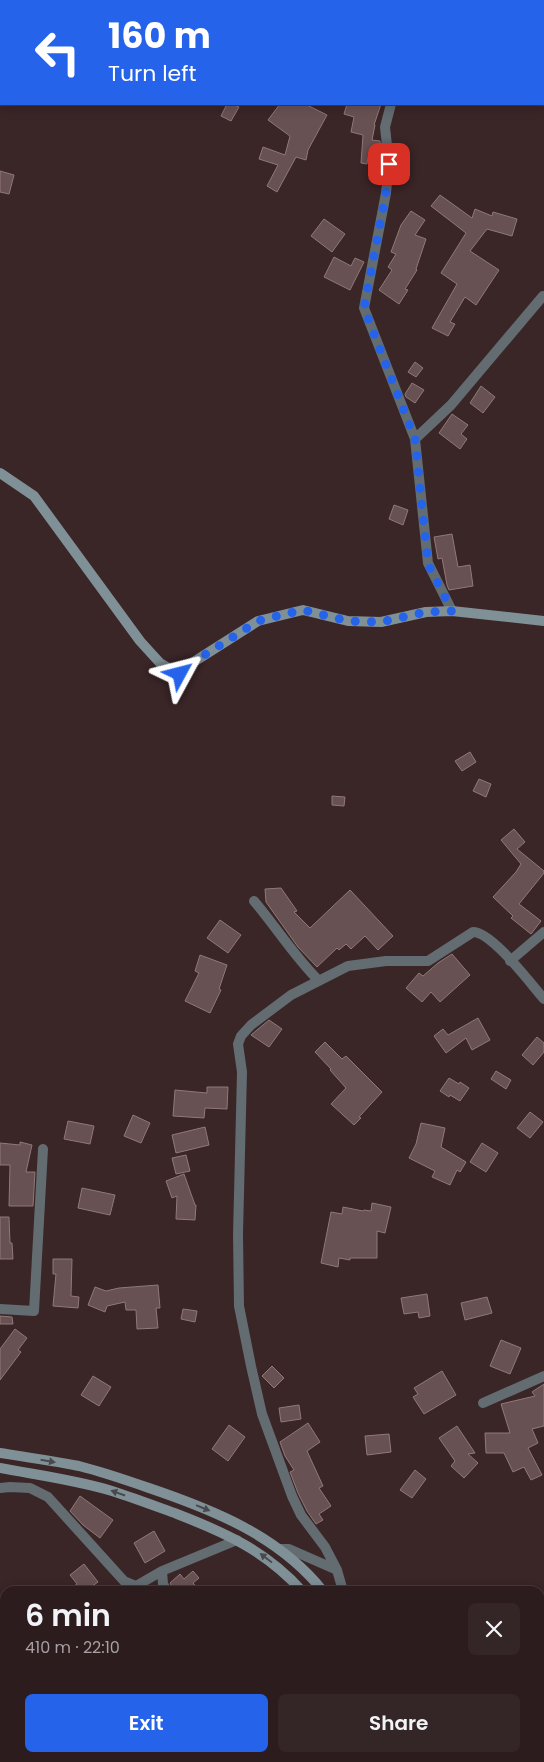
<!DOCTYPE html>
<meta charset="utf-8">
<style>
:root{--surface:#2c1c1d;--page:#342526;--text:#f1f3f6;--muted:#a6a1a4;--line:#483a3b;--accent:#2563eb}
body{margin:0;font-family:Poppins,sans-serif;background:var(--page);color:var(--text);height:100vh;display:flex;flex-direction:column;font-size:19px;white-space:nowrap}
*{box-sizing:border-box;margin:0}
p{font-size:16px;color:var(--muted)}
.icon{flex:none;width:28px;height:28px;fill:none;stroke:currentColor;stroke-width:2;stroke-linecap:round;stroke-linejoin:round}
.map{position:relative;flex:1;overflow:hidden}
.side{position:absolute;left:0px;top:1586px;width:545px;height:176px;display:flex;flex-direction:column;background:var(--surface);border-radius:15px 15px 0 0;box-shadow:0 2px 12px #0003,0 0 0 1px var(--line)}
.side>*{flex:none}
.banner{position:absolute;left:0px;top:0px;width:545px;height:105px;box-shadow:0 2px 12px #0003,0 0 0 1px var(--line);background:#2563eb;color:#fff;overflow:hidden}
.pin{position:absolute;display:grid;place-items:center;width:42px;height:42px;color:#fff;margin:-21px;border-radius:10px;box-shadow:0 2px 8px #0006}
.me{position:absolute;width:55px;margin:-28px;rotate:52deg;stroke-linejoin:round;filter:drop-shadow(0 0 4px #0008)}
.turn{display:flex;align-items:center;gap:18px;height:105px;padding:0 25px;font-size:22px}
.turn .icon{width:65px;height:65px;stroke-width:2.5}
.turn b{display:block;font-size:35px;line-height:42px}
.round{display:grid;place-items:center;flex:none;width:52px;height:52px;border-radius:8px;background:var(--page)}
.overview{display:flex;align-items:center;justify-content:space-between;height:85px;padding:0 25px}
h1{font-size:30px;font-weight:600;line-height:38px}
.action{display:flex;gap:10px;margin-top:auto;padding:10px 25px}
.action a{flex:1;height:58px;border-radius:8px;background:var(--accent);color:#fff;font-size:20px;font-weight:600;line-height:58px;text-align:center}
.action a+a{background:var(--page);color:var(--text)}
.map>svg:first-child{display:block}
.building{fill:#685153;stroke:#917879}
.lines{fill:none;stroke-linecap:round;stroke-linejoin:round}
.street{stroke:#626c71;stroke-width:10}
.secondary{stroke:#809097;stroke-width:10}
.oneway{fill:#484a4e}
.route{stroke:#2563eb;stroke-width:9;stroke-dasharray:0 16.2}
</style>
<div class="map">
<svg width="544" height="1762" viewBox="0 0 544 1762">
<rect width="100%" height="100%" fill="#3a2527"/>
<!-- building -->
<path class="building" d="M 227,104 L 233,104 L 239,107 L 231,121 L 221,116 Z
M 280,104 L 305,104 L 327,115 L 308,150 L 306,160 L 296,157 L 277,192 L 267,186 L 278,165 L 259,159 L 263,147 L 285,155 L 290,136 L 268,120 Z
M 347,104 L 381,104 L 374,125 L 375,125 L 372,140 L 380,141 L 381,153 L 369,152 L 367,164 L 361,163 L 363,135 L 351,132 L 354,117 L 344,114 Z
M 0,171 L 14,175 L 9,194 L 0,192 Z
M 440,195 L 472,218 L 475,209 L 492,216 L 493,212 L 517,219 L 512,236 L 487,229 L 470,251 L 499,270 L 476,305 L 465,297 L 450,322 L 455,324 L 448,336 L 432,328 L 457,284 L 441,273 L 466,233 L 431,206 Z
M 411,211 L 425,220 L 415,235 L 426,239 L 416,269 L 417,270 L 405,289 L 408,290 L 399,304 L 379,290 L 392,270 L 388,267 L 396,254 L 391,252 L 401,225 Z
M 324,219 L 345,234 L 332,252 L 311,236 Z
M 334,257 L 351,266 L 355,258 L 364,262 L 350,290 L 324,277 Z
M 415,362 L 423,368 L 416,377 L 408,372 Z
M 412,383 L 424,390 L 415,403 L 406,397 L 405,394 Z
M 481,386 L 495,397 L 483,413 L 470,403 Z
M 452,414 L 468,425 L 461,434 L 467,439 L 460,449 L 439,433 Z
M 394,505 L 408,510 L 403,525 L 389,519 Z
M 452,534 L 458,567 L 470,565 L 473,586 L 449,590 L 447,585 L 442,558 L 438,559 L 434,537 Z
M 470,752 L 476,762 L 462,771 L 455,761 Z
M 479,779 L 491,784 L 486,797 L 473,791 Z
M 332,796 L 345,797 L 344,806 L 332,805 Z
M 514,829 L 525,842 L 517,849 L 544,871 L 544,873 L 519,904 L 541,921 L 531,934 L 511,918 L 513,916 L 493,897 L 516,872 L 521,864 L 501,840 Z
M 281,888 L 297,911 L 294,912 L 310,928 L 350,890 L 393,936 L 378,950 L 365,936 L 351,949 L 346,944 L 339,950 L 337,948 L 317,967 L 298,947 L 266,902 L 265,889 Z
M 220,920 L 241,935 L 228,953 L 207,938 Z
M 452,954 L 470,975 L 440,1002 L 431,992 L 422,1002 L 406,988 L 419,973 L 423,976 L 438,963 Z
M 200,955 L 227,965 L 219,989 L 221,990 L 210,1013 L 185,1001 L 199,973 L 195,971 Z
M 478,1018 L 490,1040 L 472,1050 L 466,1038 L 446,1053 L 434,1036 L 443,1029 L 448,1035 Z
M 269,1020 L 282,1029 L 269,1047 L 251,1035 Z
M 537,1037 L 544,1043 L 544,1052 L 533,1065 L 522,1055 Z
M 325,1042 L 342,1059 L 346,1056 L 382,1092 L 359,1117 L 361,1118 L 354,1125 L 331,1104 L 346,1088 L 330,1070 L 331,1069 L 315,1052 Z
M 496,1071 L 511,1080 L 506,1089 L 491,1079 Z
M 449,1078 L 459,1084 L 460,1082 L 469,1088 L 460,1101 L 450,1095 L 449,1097 L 440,1091 Z
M 207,1087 L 228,1087 L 227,1109 L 205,1108 L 204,1118 L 173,1116 L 175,1090 L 207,1093 Z
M 530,1112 L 543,1122 L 530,1138 L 517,1128 Z
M 133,1115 L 150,1123 L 141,1143 L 124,1136 Z
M 68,1121 L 94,1126 L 90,1144 L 64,1139 Z
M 421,1123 L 445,1128 L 441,1147 L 466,1162 L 460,1172 L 457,1170 L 450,1185 L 432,1177 L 435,1171 L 409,1158 L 416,1144 Z
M 205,1127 L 209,1145 L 176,1153 L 172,1135 Z
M 20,1142 L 32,1145 L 26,1172 L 35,1172 L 33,1206 L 9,1206 L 10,1165 L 0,1165 L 0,1143 L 20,1145 Z
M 482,1143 L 498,1153 L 486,1172 L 470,1162 Z
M 186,1155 L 190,1171 L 176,1174 L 172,1158 Z
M 184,1174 L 195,1205 L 196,1205 L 195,1220 L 176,1219 L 177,1196 L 172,1198 L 166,1181 Z
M 82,1188 L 115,1195 L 110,1215 L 78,1208 Z
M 372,1203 L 391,1207 L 385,1233 L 377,1231 L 377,1258 L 350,1258 L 350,1260 L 339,1258 L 338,1267 L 321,1263 L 331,1212 L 342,1214 L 343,1207 L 363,1211 L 364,1210 L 371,1211 Z
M 0,1217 L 9,1217 L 10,1243 L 12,1243 L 13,1259 L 0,1259 Z
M 53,1259 L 72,1259 L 71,1296 L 79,1297 L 78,1308 L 53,1306 L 56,1274 L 53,1274 Z
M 158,1285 L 160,1308 L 156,1308 L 158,1328 L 137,1329 L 136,1310 L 126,1310 L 125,1302 L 107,1306 L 105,1312 L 88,1305 L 95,1287 L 106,1291 L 119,1288 Z
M 427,1294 L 430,1316 L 419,1318 L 418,1312 L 404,1314 L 401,1298 Z
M 487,1297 L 492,1313 L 465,1320 L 461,1303 Z
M 183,1309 L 197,1311 L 195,1322 L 181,1319 Z
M 0,1316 L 12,1317 L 13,1324 L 0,1324 Z
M 15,1329 L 27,1338 L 18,1350 L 21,1352 L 0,1380 L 0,1349 Z
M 501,1340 L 521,1348 L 510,1374 L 490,1366 Z
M 272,1366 L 284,1378 L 274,1388 L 262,1376 Z
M 442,1371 L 456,1395 L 424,1414 L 413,1397 L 418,1394 L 414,1388 Z
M 93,1376 L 111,1387 L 99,1406 L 81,1395 Z
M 544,1384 L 544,1426 L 532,1429 L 538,1443 L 528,1448 L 542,1475 L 531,1480 L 524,1467 L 513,1472 L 504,1453 L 486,1453 L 485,1433 L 510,1433 L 501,1404 L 535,1396 L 532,1392 Z
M 299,1405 L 301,1419 L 281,1422 L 279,1408 Z
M 308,1423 L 320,1442 L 307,1451 L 323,1486 L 319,1488 L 331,1506 L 319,1514 L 323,1520 L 316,1524 L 307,1511 L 298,1493 L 290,1472 L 294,1470 L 285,1456 L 280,1442 Z
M 229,1425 L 245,1437 L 228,1461 L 212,1449 Z
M 457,1426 L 475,1453 L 468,1454 L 478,1463 L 464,1478 L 451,1466 L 455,1461 L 439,1438 Z
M 389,1434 L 391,1452 L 367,1455 L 365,1436 Z
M 415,1470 L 426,1479 L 412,1498 L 400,1490 Z
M 80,1496 L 113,1520 L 100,1538 L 83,1525 L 70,1511 Z
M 154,1531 L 165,1551 L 145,1563 L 134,1543 Z
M 84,1564 L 98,1582 L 85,1591 L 68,1591 L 77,1584 L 70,1575 Z
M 193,1571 L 199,1578 L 193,1583 L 200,1591 L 174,1591 L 170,1583 L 180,1574 L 184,1579 Z"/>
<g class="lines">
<!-- street -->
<path class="street" d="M 217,0 L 218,1
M 391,104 L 385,127 L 389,164 L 386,193 L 364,308 L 415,439 L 428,563 L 452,611
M 415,439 L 451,405 L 543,296
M 254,901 C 276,927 294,956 318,980
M 510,961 L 544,932
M 0,1309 L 34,1311 L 43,1149
M 483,1403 L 544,1376
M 0,1488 L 10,1487 L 30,1488 L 48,1497 L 124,1581 L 136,1586 L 162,1571
M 280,1549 L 289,1549 L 337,1570
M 167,1591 L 163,1584 L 162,1571 L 237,1540
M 343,1591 L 337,1570 L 325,1547 L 301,1515 L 292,1496 L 262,1414 L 251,1366 L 239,1306 L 238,1234 L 242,1072 L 238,1044 L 241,1036 L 251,1025 L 291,995 L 348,966 L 386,961 L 428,961 L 473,932 C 492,932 530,983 544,999
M 215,1758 L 219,1762
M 320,1758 L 325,1762
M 415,1762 L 415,1758"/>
<!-- secondary -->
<path class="secondary" d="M 0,473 L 34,496 L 140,641 L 160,663 L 179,674 L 192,663 L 258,621 L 303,610 L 348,621 L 381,622 L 426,612 L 452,611 L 544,621
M 0,1453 C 26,1457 53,1461 79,1466 C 103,1472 126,1480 149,1488 C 214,1510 279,1536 323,1591
M 0,1468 C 37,1475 76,1480 112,1491 C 134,1498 155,1506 177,1514 C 226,1533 266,1551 302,1591
M 437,1758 L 441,1762
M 458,1758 L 462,1762"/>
</g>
<!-- one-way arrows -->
<defs><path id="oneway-solid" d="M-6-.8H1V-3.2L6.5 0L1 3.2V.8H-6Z" transform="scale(1.25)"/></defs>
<g class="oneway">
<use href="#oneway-solid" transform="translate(48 1461) rotate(10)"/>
<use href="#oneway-solid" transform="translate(118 1493) rotate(-161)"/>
<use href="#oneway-solid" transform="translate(203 1508) rotate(22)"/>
<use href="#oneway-solid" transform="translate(266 1558) rotate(-143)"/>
</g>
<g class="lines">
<!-- route -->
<path class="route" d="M 180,674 L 192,663 L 258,621 L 281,615 L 303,610 L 348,621 L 381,622 L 426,612 L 452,611 L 428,564 L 415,439 L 364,308 L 386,193 L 389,164"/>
</g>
</svg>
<div class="pin" style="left:389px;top:164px;background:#d93025"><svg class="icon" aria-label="arrive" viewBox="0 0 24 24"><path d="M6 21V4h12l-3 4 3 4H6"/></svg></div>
<svg class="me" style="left:180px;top:674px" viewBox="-20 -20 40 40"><path d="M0-17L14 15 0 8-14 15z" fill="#2563eb" stroke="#fff" stroke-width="4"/></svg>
<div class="banner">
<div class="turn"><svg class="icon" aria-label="left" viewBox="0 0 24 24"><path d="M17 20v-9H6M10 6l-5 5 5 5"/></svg><div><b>160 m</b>Turn left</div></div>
</div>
<section class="side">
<div class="overview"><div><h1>6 min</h1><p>410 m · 22:10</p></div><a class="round"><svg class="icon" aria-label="close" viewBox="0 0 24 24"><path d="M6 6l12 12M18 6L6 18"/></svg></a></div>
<div class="action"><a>Exit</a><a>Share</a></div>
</section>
</div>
